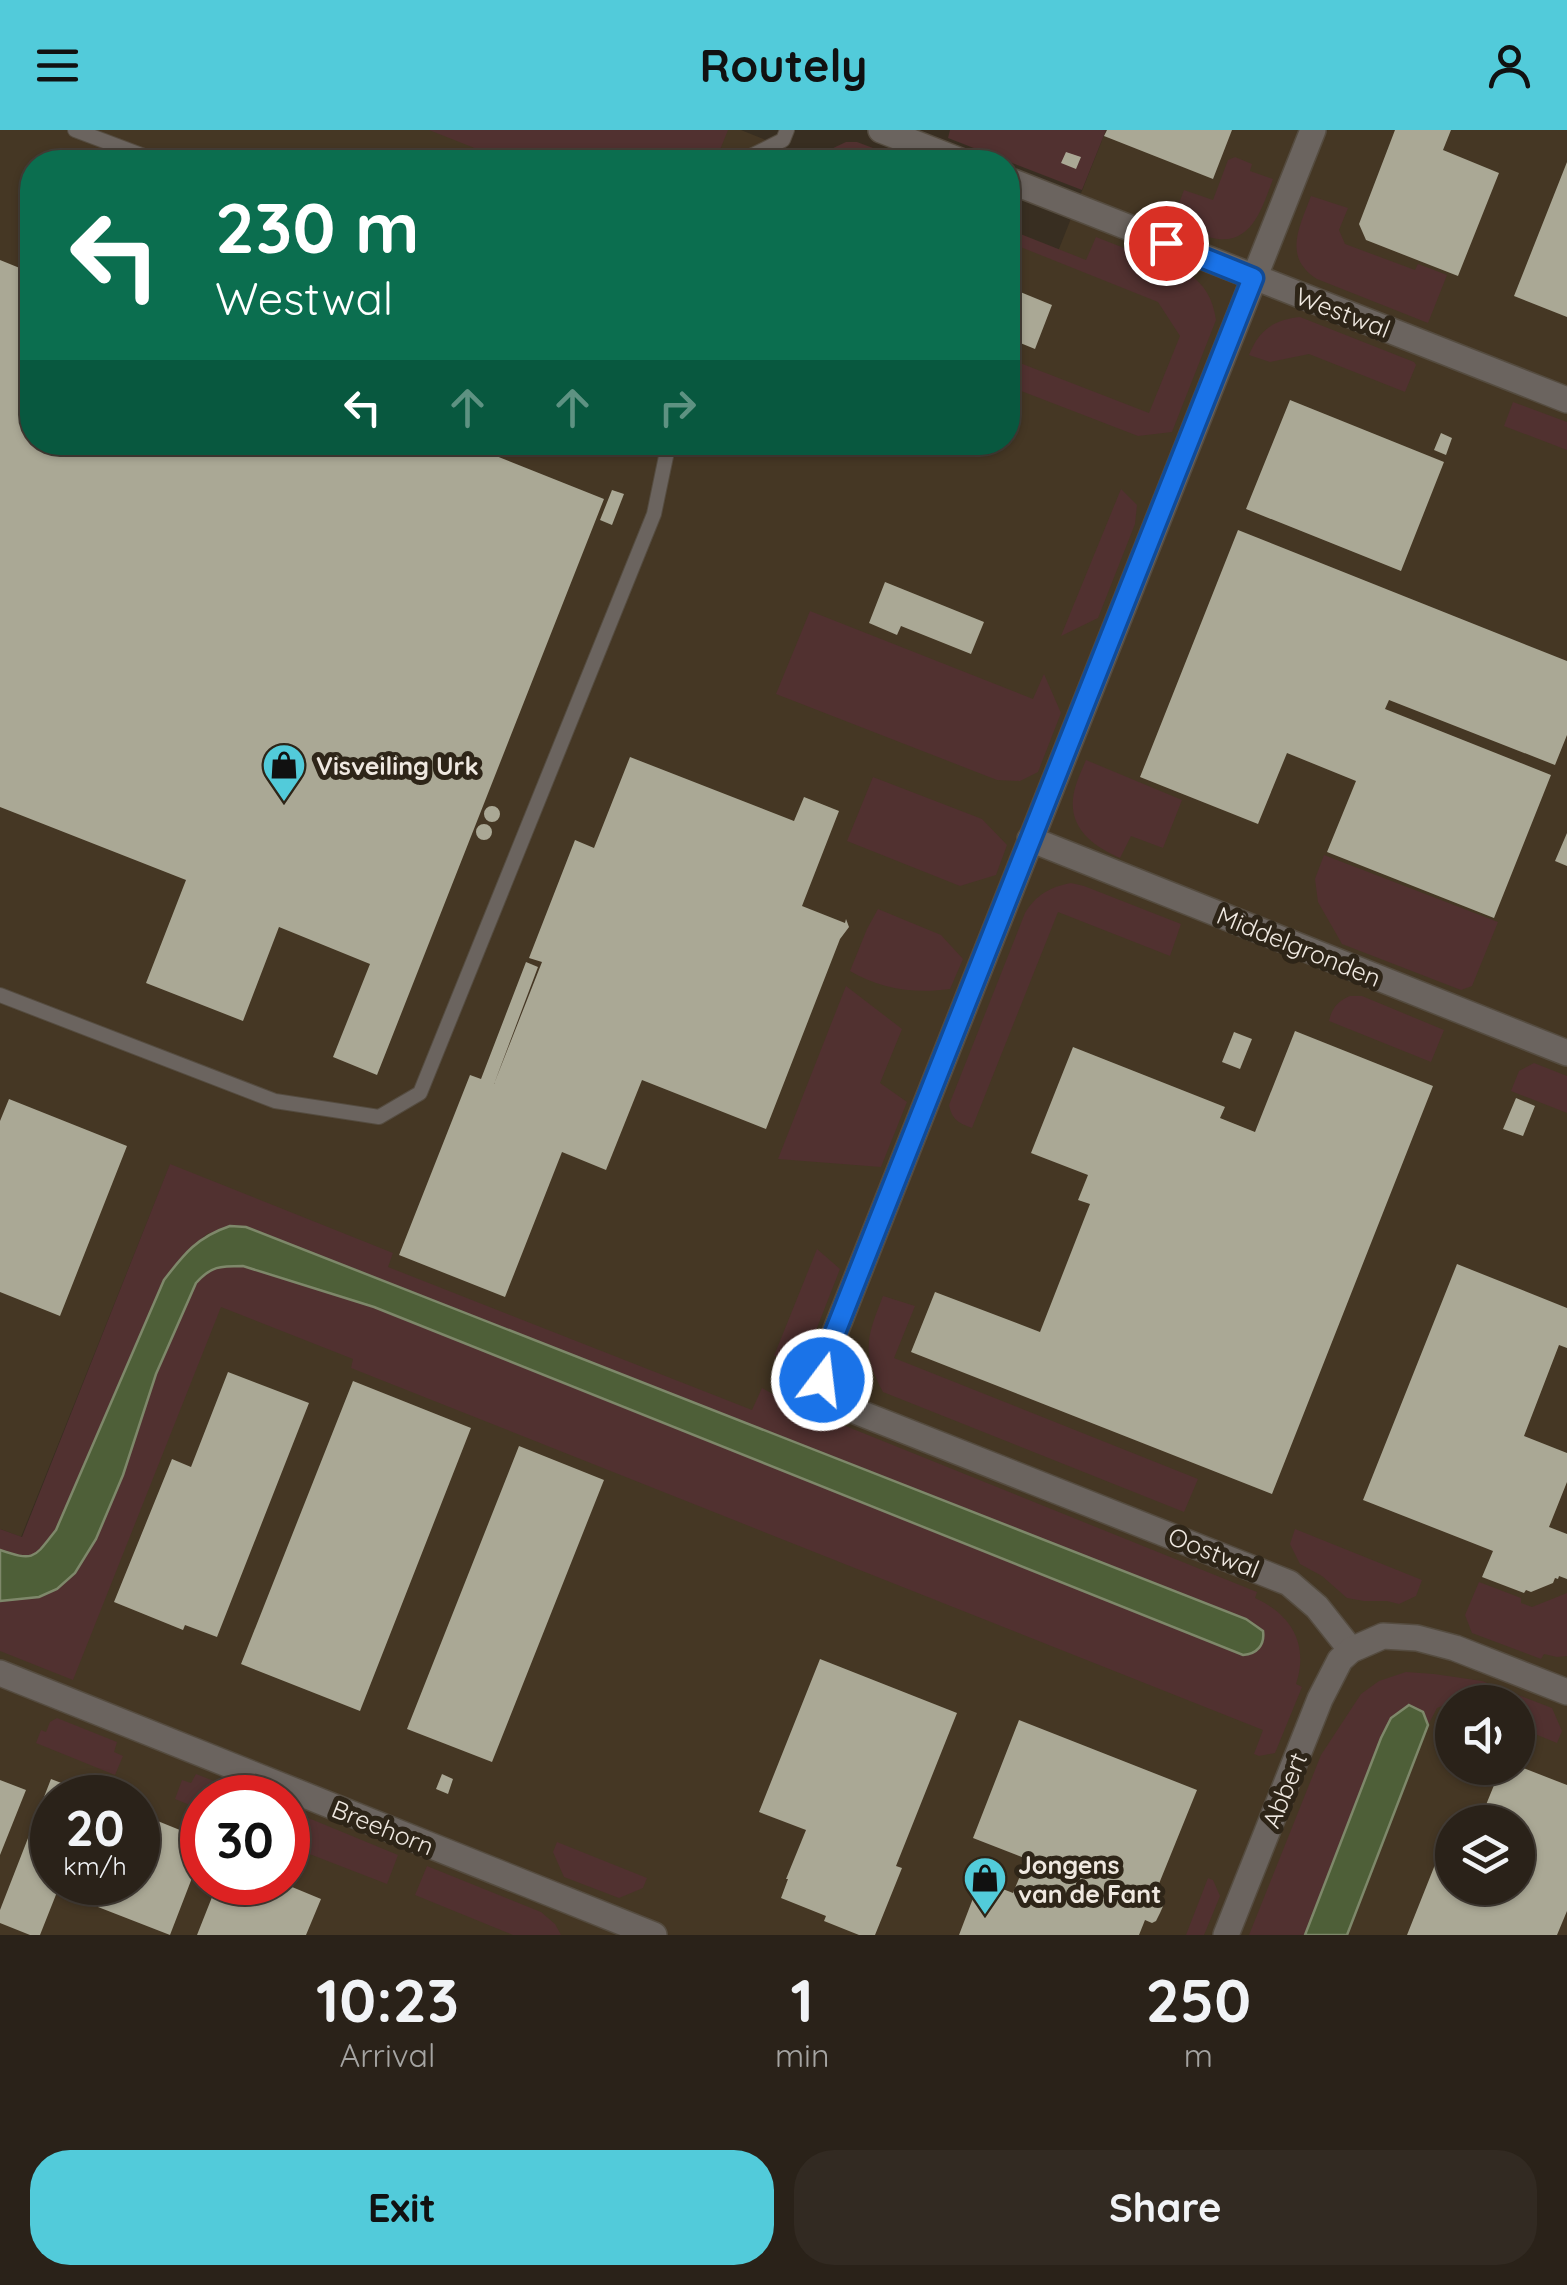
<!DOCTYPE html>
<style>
:root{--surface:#2a2219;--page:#322a22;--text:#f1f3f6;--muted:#a5a4a2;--line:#463f38;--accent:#52cbda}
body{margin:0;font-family:Quicksand,sans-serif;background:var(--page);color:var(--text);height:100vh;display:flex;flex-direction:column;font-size:38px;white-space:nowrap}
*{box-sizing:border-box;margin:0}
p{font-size:32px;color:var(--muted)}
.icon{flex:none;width:55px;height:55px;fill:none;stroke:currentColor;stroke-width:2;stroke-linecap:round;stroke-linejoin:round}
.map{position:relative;height:1805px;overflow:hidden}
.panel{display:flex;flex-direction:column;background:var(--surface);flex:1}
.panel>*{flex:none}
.hud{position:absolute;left:20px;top:20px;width:1000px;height:305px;border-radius:40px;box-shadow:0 2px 8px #0004,0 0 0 2px var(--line);background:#0b6e4f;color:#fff;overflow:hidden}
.buttons{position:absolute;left:1435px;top:1555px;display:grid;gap:20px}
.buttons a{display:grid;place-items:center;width:100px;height:100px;border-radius:50%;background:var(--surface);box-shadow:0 2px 8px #0004,0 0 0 2px var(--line);font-size:50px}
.speed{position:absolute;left:30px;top:1645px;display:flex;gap:20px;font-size:50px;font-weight:700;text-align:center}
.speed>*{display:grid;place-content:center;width:130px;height:130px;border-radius:50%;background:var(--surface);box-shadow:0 2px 8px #0004,0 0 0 2px var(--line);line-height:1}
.speed small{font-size:25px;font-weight:400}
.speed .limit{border:15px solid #d22;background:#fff;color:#111}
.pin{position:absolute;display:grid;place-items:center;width:85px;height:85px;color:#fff;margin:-42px;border:5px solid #fff;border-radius:50%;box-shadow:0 2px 10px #0007}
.me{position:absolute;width:110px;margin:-55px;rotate:15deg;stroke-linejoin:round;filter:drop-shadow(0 0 8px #0008)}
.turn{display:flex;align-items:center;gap:35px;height:210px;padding:0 30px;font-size:45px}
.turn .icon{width:130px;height:130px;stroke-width:2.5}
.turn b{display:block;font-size:70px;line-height:85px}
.lanes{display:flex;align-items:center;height:95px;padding:0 30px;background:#0003;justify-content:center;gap:50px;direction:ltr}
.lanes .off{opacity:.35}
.eta{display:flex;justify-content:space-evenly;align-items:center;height:170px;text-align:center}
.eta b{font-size:60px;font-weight:700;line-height:70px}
.cta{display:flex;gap:20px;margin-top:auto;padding:20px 30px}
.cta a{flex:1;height:115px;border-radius:40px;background:var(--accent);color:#111;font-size:40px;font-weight:700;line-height:115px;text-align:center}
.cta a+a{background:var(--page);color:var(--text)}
header{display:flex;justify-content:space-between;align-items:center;height:130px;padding:0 30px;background:var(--accent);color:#111;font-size:45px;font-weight:700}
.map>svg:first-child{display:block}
.built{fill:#453724;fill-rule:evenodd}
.green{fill:#513130}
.water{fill:#4e5f38;stroke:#7e886a;stroke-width:2.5}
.building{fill:#aaa895}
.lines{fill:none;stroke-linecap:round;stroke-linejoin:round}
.service-casing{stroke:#554c40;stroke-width:16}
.minor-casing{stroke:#554c40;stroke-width:28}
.tertiary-casing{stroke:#554c40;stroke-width:28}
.service{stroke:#6b645f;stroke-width:14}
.minor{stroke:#6b645f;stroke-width:25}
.tertiary{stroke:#6b645f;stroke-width:25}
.route-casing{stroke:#114b97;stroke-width:25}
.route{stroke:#1a73e8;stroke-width:18}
.labels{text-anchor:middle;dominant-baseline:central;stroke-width:10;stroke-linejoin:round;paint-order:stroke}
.street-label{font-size:25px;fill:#efe8e0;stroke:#2e2518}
.poi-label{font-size:25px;font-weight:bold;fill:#efe8e0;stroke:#2e2518;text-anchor:start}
</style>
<header><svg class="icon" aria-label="menu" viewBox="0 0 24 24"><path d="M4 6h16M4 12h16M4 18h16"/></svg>Routely<svg class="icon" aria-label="person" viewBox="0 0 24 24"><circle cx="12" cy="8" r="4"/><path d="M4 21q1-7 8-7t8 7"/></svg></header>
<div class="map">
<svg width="1567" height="1805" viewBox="0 0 1567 1805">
<rect width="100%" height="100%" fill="#382e21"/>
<!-- built -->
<path class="built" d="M 0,0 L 741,0 L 820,32 L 32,32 L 32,312 L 1008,312 L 1008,112 L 1055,129 L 1106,0 L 1567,0 L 1567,1805 L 0,1805 L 0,1443 L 60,1436 L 208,1112 L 170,1035 L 21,1407 L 0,1399 ZM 1452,1572 L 1518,1572 L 1518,1638 L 1452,1638 ZM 52,1668 L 138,1668 L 138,1752 L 52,1752 ZM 202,1668 L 288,1668 L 288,1752 L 202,1752 ZM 1452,1692 L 1518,1692 L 1518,1758 L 1452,1758 Z"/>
<!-- green -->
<path class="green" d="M 429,0 L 728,0 L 715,32 L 510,32 Z
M 950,0 L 1106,0 L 1082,60 L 948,8 Z
M 846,12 L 857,12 L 897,27 L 901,32 L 820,32 L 829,20 Z
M 1235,27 L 1252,34 L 1250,41 L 1273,49 C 1263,75 1253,113 1218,109 C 1203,107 1186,97 1172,92 L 1184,60 L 1213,70 L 1228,30 Z
M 1311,66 L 1348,78 L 1339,100 L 1345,114 L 1415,140 L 1418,134 L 1447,145 L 1428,193 L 1317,149 C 1282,127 1300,96 1311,66 Z
M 1008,99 L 1086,130 L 1096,107 L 1188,143 C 1205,155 1213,169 1216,190 L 1172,302 L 1138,306 L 1008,256 L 1008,249 L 1015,231 L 1149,283 L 1180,206 L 1158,172 L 1008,112 Z
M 1300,187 L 1414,232 L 1416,235 L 1405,262 L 1309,224 L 1270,232 L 1249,225 C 1259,200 1273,190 1300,187 Z
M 1513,272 L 1567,292 L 1567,320 L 1504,296 Z
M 1121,359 L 1137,375 L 1135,394 L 1098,488 L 1061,506 Z
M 810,481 L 1033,569 L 1044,544 L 1061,583 L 1038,642 L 1020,651 L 997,650 L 776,564 Z
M 1086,630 L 1182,670 L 1163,718 L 1131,706 L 1120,728 C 1095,717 1070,700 1073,669 C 1074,656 1081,642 1086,630 Z
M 873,647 L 982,689 L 1007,715 L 996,745 L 960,756 L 847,711 Z
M 1324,725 L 1498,792 L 1472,856 L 1461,860 L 1342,814 L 1318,772 L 1315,749 Z
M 1071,753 L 1084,756 L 1181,794 L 1170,826 L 1058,782 L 972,998 C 959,993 952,990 949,975 L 1025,783 C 1036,765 1050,757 1071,753 Z
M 878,779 L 941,805 L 963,829 L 950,859 C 915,864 880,859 850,841 L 867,799 Z
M 846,856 L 902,899 L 880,953 L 907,972 L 881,1037 L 778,1029 Z
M 1350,866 L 1362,866 L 1444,900 L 1431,932 L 1329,891 C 1332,878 1338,871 1350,866 Z
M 1534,933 L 1567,946 L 1567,983 L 1511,961 L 1519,941 Z
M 170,1034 L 393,1123 L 388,1137 L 752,1280 L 762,1258 L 791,1274 L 1257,1462 L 1255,1468 C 1292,1485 1309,1515 1296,1554 L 1302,1557 L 1275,1623 L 1259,1626 L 1254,1624 L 1263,1600 L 351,1238 L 353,1229 L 221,1177 L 73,1550 L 0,1521 L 0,1471 L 39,1467 L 57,1459 L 75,1443 L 96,1409 L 123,1345 L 156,1244 L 196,1153 C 212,1136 220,1136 243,1136 L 374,1177 L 1246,1489 L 778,1307 L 208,1103 L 184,1124 L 164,1150 L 56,1400 C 34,1428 35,1432 0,1420 L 0,1399 L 22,1407 Z
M 817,1119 L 840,1139 L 806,1226 L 774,1226 Z
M 883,1166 L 915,1176 L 894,1228 L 1198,1349 L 1184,1382 L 883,1262 C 861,1221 867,1207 883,1166 Z
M 1295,1399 L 1422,1450 L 1416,1466 L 1399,1474 L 1387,1471 L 1364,1471 L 1347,1468 L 1322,1446 L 1300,1434 L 1290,1414 Z
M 1479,1452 L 1521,1468 L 1521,1473 L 1532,1477 L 1567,1463 L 1567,1526 L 1557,1527 L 1544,1524 L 1541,1529 L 1472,1503 L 1465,1485 Z
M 1406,1542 L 1434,1544 L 1482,1551 L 1552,1578 L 1562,1601 L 1557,1613 L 1518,1597 L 1518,1572 L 1452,1572 L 1437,1578 L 1428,1595 L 1423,1582 L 1410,1575 C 1394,1585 1389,1592 1381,1609 L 1305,1805 L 1249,1805 L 1321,1625 L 1361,1564 L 1379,1551 Z
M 57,1588 L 117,1612 L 114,1622 L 123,1626 L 115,1645 L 36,1613 L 41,1600 L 46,1602 L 50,1592 Z
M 196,1644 L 255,1667 L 202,1668 L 202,1680 L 175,1669 L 182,1650 L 191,1653 Z
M 306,1687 L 398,1725 L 387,1754 L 294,1718 Z
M 557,1712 L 647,1748 L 643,1758 L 619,1768 L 564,1747 L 553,1722 Z
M 427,1736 L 541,1782 L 555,1794 L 561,1805 L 513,1805 L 415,1765 Z
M 1208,1748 L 1213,1750 L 1220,1766 L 1204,1805 L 1186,1805 Z"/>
<!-- water -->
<path class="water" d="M 230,1096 L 246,1097 L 1246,1489 L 1263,1501 C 1265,1515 1257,1524 1243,1525 L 374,1177 L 243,1136 C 220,1136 211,1136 196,1153 L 156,1244 L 123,1345 L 96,1409 L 75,1443 L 57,1459 L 39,1467 L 0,1471 L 0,1420 C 35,1432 34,1428 56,1400 L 164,1150 C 184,1124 197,1107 230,1096 Z
M 1409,1575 L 1423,1582 L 1428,1595 L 1347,1805 L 1305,1805 L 1381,1608 L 1391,1588 Z"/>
<!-- building -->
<path class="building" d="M 1107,0 L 1232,0 L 1213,49 L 1104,6 Z
M 1395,0 L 1451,0 L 1443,20 L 1499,43 L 1458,146 L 1366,110 L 1359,94 Z
M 1066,22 L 1081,27 L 1076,39 L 1061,33 Z
M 1567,32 L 1567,187 L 1514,166 Z
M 0,130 L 32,143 L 32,312 L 461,312 L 604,369 L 377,945 L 333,927 L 370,834 L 279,797 L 243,891 L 146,853 L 186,750 L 0,677 Z
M 1008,157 L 1052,175 L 1035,219 L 1008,208 Z
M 1290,270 L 1444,332 L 1401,441 L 1246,379 Z
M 1441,303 L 1452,308 L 1446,325 L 1434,320 Z
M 612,360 L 624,364 L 612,395 L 600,390 Z
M 1238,400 L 1567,531 L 1567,605 L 1555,635 L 1389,570 L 1385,579 L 1551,645 L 1494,788 L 1327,722 L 1356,651 L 1287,623 L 1258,694 L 1140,647 Z
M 885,452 L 984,492 L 971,524 L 901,496 L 897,505 L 869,493 Z
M 630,627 L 794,691 L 804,667 L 839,681 L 802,776 L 845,793 L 846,789 L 849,797 L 840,809 L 766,999 L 642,950 L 606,1040 L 562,1022 L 505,1167 L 399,1125 L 470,945 L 481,949 L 526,832 L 538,837 L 494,954 L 542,832 L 529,828 L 575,710 L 594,718 Z
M484 684a8 8 0 1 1 16 0a8 8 0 1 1-16 0Z
M476 702a8 8 0 1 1 16 0a8 8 0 1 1-16 0Z
M 1567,703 L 1567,736 L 1555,731 Z
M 1295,901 L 1433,956 L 1272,1364 L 911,1222 L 935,1162 L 1040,1202 L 1090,1074 L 1078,1070 L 1088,1045 L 1031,1023 L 1073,917 L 1225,977 L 1220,988 L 1255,1002 Z
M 1234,902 L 1252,909 L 1240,939 L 1222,932 Z
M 1516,968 L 1535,976 L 1523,1006 L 1503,999 Z
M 9,969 L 127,1016 L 60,1186 L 0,1162 L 0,991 Z
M 1457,1134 L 1567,1178 L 1567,1218 L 1559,1215 L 1524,1306 L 1567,1323 L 1567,1352 L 1549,1397 L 1567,1404 L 1567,1449 L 1559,1446 L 1558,1449 L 1555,1448 L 1553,1453 L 1531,1462 L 1526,1460 L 1524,1463 L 1482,1447 L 1493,1421 L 1363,1370 Z
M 228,1242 L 309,1273 L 217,1507 L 185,1495 L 183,1500 L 114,1472 L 172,1329 L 191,1337 Z
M 353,1251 L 471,1298 L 360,1581 L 241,1534 Z
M 519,1316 L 604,1350 L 492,1632 L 407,1599 Z
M 820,1529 L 957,1583 L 896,1736 L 902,1738 L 875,1805 L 859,1805 L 824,1791 L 826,1786 L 781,1768 L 788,1749 L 786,1749 L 806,1700 L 759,1682 Z
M 1019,1590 L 1197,1660 L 1154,1766 L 1161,1769 L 1164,1774 L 1160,1783 L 1156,1791 L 1152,1793 L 1145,1790 L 1139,1805 L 959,1805 L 980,1750 L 1013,1763 L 1027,1729 L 973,1708 Z
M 1518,1636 L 1567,1655 L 1567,1781 L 1557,1805 L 1407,1805 L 1454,1687 L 1468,1692 L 1452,1692 L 1452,1758 L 1518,1758 L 1518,1692 L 1479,1692 L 1501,1638 L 1518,1638 Z
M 442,1644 L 453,1649 L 448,1664 L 436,1659 Z
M 51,1649 L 98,1667 L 52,1668 L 52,1752 L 61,1752 L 40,1805 L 30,1805 L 0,1793 L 0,1780 Z
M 0,1650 L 26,1660 L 0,1725 Z
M 138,1683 L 202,1709 L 202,1722 L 170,1805 L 98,1777 L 108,1752 L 138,1752 Z
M 218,1752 L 280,1752 L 321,1769 L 306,1805 L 197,1805 Z"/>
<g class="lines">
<!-- service casing -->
<g class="service-casing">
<path id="service" d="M 75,0 L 160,32
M 748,32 L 751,26 L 783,10 L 787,0
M 0,865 L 275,971 L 379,987 L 420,963 L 654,384 L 669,312"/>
</g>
<!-- minor casing -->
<g class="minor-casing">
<path id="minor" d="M 881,0 L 963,32
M 1313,0 L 830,1215 L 823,1250 L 840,1275 L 1289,1453 L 1317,1477 L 1351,1520
M 1008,50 L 1567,270
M 1030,709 L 1567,923
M 0,1543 L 654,1805"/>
</g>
<!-- tertiary casing -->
<g class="tertiary-casing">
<path id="tertiary" d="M 1226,1805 L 1320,1569 L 1340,1530 L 1351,1520 L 1383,1506 L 1417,1508 L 1455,1518 L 1567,1562"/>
</g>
<!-- service -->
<use href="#service" class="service"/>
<!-- minor -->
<use href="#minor" class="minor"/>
<!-- tertiary -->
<use href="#tertiary" class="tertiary"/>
</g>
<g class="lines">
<!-- route casing -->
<g class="route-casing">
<path id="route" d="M 822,1250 L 830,1215 L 1253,148 L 1166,113"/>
</g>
<!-- route -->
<use href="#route" class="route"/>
</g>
<!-- icons -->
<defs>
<g id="shop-pin" transform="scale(2.25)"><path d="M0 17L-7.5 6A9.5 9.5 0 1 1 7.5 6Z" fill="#52cbda" stroke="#2e2518"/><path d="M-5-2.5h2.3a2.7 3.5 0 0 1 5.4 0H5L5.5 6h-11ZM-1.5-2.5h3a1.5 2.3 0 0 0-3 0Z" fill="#111"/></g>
</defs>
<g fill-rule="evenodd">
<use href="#shop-pin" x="284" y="635"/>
<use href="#shop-pin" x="985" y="1748"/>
</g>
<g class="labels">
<!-- street labels -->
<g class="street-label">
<text transform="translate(1343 182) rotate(21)">Westwal</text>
<text transform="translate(1299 816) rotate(22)">Middelgronden</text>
<text transform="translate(1214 1422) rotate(22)">Oostwal</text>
<text transform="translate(1284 1660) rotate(-68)">Abbert</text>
<text transform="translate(383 1697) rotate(22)">Breehorn</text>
</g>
<!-- poi labels -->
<g class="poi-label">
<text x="316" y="635">Visveiling Urk</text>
<text x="1018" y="1734">Jongens<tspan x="1018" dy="29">van de Fant</tspan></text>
</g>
</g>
</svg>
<div class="buttons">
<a><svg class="icon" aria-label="sound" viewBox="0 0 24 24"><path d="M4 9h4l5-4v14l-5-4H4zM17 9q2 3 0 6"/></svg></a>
<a><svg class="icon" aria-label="layers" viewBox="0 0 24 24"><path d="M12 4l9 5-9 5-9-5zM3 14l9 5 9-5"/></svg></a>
</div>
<div class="speed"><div>20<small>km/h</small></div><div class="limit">30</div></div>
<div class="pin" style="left:1166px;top:113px;background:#d93025"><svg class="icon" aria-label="arrive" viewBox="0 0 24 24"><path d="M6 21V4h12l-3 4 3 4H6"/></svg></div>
<svg class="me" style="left:822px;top:1250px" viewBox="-20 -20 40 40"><circle r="17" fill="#1a73e8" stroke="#fff" stroke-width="3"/><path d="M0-11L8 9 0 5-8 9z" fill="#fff"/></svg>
<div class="hud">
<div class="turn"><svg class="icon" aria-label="left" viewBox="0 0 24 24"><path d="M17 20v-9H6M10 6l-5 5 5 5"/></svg><div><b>230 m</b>Westwal</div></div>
<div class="lanes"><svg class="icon" aria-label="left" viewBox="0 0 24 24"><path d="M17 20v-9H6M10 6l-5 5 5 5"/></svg><svg class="icon off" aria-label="ahead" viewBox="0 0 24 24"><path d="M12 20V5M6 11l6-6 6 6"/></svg><svg class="icon off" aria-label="ahead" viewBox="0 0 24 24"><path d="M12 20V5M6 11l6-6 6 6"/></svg><svg class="icon off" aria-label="right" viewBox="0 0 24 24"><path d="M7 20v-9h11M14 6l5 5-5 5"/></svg></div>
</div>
</div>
<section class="panel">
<div class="eta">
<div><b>10:23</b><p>Arrival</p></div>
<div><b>1</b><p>min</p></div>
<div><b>250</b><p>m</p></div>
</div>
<div class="cta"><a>Exit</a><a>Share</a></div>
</section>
